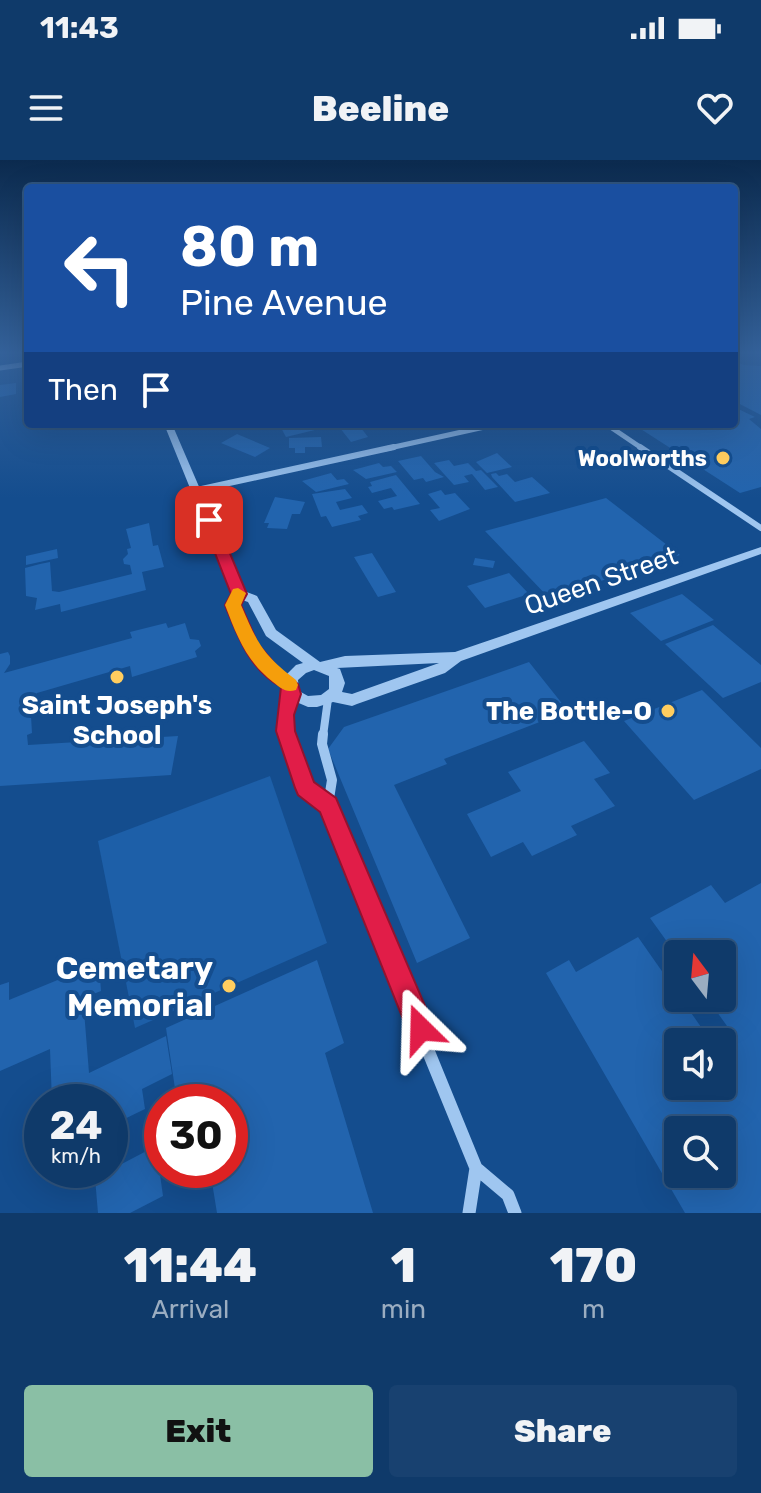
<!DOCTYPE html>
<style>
:root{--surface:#0f3a6a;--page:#184170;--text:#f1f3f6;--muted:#9badc1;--line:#2f547e;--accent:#8abfa5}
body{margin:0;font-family:Rubik,sans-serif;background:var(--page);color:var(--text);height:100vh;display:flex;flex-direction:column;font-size:30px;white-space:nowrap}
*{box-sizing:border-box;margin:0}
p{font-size:26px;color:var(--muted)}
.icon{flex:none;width:44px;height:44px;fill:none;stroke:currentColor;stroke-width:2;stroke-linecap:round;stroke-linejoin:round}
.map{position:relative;height:1053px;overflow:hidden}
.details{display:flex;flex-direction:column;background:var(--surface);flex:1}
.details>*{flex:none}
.banner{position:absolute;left:24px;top:24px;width:714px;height:244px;border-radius:8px;box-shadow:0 8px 32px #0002,0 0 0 2px var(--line);background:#1a4fa0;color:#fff;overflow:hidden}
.needle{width:52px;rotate:344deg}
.fabs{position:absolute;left:664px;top:780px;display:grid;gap:16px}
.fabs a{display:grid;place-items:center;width:72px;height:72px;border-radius:8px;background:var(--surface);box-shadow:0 8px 32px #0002,0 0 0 2px var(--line);font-size:40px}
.speed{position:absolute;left:24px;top:924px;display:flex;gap:16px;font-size:40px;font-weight:700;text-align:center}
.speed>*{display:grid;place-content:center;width:104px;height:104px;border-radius:50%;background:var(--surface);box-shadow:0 8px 32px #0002,0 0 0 2px var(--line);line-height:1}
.speed small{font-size:20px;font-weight:400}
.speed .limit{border:12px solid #d22;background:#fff;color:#111}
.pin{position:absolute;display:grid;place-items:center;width:68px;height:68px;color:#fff;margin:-34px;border-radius:16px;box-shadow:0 4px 12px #0006}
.me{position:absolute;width:88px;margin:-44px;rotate:338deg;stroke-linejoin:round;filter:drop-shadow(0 0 6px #0008)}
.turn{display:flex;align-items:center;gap:28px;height:168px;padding:0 24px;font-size:36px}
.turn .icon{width:104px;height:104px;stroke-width:2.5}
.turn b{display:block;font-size:56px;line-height:68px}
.then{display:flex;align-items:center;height:76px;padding:0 24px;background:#0003;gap:16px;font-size:30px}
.eta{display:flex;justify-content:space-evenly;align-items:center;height:136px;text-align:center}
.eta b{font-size:48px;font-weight:800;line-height:56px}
.primary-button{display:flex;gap:16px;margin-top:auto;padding:16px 24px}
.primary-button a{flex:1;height:92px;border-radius:8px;background:var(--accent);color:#111;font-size:32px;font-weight:800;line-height:92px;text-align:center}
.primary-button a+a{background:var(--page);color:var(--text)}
.status{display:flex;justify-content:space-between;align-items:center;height:56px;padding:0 40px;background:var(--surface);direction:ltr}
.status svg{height:22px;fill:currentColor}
header{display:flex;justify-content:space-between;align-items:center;height:104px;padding:0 24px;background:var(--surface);font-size:36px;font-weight:800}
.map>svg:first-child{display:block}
.green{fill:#1d5fa8}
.building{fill:#2264ae;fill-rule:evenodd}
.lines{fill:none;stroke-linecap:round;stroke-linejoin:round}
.minor-far4{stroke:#9fc6f0;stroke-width:5}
.minor-far3{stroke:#9fc6f0;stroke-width:6}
.minor-far2{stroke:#9fc6f0;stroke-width:8}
.minor-far1{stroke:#9fc6f0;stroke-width:10}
.minor{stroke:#9fc6f0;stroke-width:13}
.tertiary{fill:#9fc6f0;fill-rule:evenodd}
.route{fill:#e11d48;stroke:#92132f;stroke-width:2}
.slow{fill:#f59e0b}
.poi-dot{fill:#ffcd5f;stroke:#144d8e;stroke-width:3}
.labels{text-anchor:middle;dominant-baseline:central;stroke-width:8;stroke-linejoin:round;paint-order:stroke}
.far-poi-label{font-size:22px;font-weight:bold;fill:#fff;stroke:#144d8e;text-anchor:end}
.street-label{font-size:26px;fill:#fff;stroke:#144d8e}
.poi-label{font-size:26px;font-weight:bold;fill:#fff;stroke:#144d8e}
.near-poi-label{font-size:32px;font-weight:bold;fill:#fff;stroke:#144d8e;text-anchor:end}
</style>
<div class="status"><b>11:43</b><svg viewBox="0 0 49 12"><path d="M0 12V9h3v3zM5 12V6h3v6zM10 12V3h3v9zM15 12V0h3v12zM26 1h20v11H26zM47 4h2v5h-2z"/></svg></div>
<header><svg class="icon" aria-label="menu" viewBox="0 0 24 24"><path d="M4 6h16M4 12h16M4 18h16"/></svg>Beeline<svg class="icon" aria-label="heart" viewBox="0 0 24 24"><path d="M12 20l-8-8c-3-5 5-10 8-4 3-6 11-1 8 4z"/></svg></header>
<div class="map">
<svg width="761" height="1053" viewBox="0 0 761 1053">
<rect width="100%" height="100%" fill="#144d8e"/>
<!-- green -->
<path class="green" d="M 270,616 L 327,783 L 135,868 L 98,681 Z"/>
<!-- building -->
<path class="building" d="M 734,201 L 744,205 L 761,206 L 761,255 L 734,241 Z
M 16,223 L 16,234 L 0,237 L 0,225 Z
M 734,247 L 755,257 L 749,259 L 761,269 L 761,327 L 740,333 L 633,264 L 734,264 Z
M 279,264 L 320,264 L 323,268 L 286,277 Z
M 348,264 L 358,264 L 368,277 L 351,282 L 340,268 Z
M 237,274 L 270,288 L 255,297 L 221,283 Z
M 321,277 L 322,287 L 305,287 L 305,293 L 295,293 L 295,288 L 289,288 L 289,278 Z
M 497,293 L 512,307 L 487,313 L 476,302 Z
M 421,296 L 435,312 L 444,317 L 426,322 L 423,318 L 414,320 L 398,301 Z
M 449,300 L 454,306 L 468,303 L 476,311 L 481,310 L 498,327 L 485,330 L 472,314 L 464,316 L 469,322 L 454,325 L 434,303 Z
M 379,303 L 383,307 L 391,306 L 397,312 L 366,319 L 353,310 Z
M 331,313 L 337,320 L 344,319 L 349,324 L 316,332 L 302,321 Z
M 496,313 L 499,316 L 507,314 L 515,322 L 532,317 L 550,333 L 515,342 L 492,317 L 491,314 Z
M 396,315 L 420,344 L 394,350 L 392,347 L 384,349 L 378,341 L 397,336 L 391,328 L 372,333 L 368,327 L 372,326 L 370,322 Z
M 345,329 L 352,338 L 336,342 L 340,350 L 362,345 L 368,353 L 358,356 L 361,360 L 332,367 L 326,356 L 321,357 L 312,334 Z
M 441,330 L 445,335 L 455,333 L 470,349 L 439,361 L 430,350 L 440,348 L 428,334 Z
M 275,337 L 305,342 L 300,354 L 292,354 L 287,369 L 267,368 L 269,363 L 264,363 Z
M 606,338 L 680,395 L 549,438 L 485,371 Z
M 149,363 L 153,386 L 158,385 L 164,407 L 142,412 L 146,430 L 61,452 L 60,444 L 35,450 L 37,438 L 26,436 L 25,408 L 40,404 L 50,402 L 52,431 L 59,432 L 132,414 L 130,405 L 124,404 L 123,399 L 128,394 L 127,389 L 131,388 L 126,369 Z
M 57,389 L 58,398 L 26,405 L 26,396 Z
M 372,393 L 396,432 L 378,437 L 354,397 Z
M 475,398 L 495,401 L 493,408 L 473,405 Z
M 509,413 L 529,434 L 485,448 L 467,426 Z
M 682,434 L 714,460 L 661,481 L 630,453 Z
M 166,463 L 168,468 L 185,463 L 190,479 L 199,480 L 201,486 L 195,491 L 197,497 L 132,517 L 130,506 L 37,533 L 32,546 L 26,548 L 27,557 L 31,556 L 32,573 L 27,575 L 28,585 L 178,576 L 171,615 L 0,626 L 0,494 L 8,492 L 10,496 L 10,504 L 4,513 L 132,478 L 130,472 Z
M 713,465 L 761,505 L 761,522 L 723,538 L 665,484 Z
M 529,502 L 568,551 L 444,599 L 447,604 L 394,625 L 470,778 L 417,803 L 328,589 L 344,567 Z
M 702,530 L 761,588 L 761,609 L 694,640 L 624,561 Z
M 584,581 L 610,613 L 594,619 L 615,646 L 571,666 L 577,675 L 532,696 L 523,682 L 491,697 L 467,654 L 521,631 L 508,612 Z
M 761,723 L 761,1053 L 685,1053 L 546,813 L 569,800 L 576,812 L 638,777 L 708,877 L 727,866 L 707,838 L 722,838 L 722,794 L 678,794 L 678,797 L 650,758 L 711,725 L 725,743 ZM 678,882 L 722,882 L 722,926 L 678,926 ZM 678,970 L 722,970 L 722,1014 L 678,1014 Z
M 317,800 L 344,883 L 325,893 L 373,1053 L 217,1053 L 210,1010 L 230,1010 L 230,942 L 177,942 L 166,868 Z
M 99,803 L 101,831 L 83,838 L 89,913 L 166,876 L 172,914 L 142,929 L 145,949 L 110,966 L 110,942 L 52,942 L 50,889 L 0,911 L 0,825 L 9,822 L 9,840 Z
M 156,986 L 163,1036 L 130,1053 L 98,1053 L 95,1018 Z"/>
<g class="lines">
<!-- minor-far4 -->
<path class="minor-far4" d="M 0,208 L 28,204
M 606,264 L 643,289
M 385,289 L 498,264"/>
<!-- minor-far3 -->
<path class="minor-far3" d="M 640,287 L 761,368
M 197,330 L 394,287"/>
<!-- minor-far2 -->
<path class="minor-far2" d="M 287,576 L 285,555 L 292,534
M 323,576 L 328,539"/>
<!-- minor-far1 -->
<path class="minor-far1" d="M 287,574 L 305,628 L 328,645 L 385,785
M 323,574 L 322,584 L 332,620 L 328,645"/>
<!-- minor -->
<path class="minor" d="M 384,783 L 476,1008 L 469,1053
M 476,1008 L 508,1035 L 515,1053"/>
<!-- tertiary -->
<path class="tertiary" d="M 164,264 L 172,264 L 244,431 L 257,436 L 276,470 L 320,502 L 345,496 L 455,492 L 761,387 L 761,394 L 461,501 L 445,513 L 357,544 L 352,546 L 333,542 L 317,547 L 308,547 L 287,538 C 282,523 267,517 257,504 C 243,487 235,466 227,445 L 233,434 ZM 242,440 L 248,442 L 266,476 L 303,503 L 296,505 L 286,515 C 262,497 250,472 239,445 ZM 439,503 L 352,534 L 342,532 L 345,523 L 340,509 L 337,508 ZM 314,510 L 329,516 L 329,529 L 321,535 L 308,536 L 299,531 L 298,520 L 306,513 Z"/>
</g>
<!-- sky -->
<linearGradient id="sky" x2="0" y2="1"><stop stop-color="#0b2a4e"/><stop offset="0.57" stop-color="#34629b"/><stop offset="1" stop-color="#34629b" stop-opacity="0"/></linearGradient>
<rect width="761" height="338" fill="url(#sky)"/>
<!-- route -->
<path class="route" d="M 209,355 L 216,360 L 247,434 L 241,445 L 258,484 L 279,509 L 298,524 L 301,534 L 294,555 L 295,571 L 314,622 L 336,638 L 435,869 L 431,879 L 421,883 L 411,879 L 320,652 L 298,635 L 295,628 L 276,571 L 281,527 C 249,509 238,477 225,445 L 231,434 L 202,360 Z"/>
<!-- slow -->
<path class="slow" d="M 238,428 L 246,433 L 241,445 C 258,484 262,494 296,520 L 298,525 L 296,530 C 285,533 281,528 273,522 C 246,501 237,476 225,445 L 233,429 Z"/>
<!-- markers -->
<g class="poi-dot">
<circle cx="723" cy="298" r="8"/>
<circle cx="117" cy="517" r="8"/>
<circle cx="668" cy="551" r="8"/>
<circle cx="229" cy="826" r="8"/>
</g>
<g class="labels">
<!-- far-poi labels -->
<g class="far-poi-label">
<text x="707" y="298">Woolworths</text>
</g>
<!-- street labels -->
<g class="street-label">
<text transform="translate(601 421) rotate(-19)">Queen Street</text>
</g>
<!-- poi labels -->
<g class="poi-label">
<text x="117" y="545">Saint Joseph's<tspan x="117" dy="30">School</tspan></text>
<text x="652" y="551" text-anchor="end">The Bottle-O</text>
</g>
<!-- near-poi labels -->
<g class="near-poi-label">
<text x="213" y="808">Cemetary<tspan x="213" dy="37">Memorial</tspan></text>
</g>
</g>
</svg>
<div class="fabs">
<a><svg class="needle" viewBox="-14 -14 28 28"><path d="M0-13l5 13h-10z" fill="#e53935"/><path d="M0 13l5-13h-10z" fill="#9badc1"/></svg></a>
<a><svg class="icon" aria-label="sound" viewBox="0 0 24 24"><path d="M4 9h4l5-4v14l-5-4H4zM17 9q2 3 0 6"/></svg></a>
<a><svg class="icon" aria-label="search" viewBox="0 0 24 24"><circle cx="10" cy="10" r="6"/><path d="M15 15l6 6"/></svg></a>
</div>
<div class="speed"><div>24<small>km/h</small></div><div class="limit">30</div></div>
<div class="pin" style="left:209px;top:360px;background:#d93025"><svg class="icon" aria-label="arrive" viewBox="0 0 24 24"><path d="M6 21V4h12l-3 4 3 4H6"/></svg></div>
<svg class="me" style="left:421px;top:869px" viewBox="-20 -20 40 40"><path d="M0-17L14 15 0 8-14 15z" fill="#e11d48" stroke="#fff" stroke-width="4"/></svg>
<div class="banner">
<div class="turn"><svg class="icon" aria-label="left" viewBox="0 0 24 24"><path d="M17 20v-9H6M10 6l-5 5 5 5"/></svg><div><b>80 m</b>Pine Avenue</div></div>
<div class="then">Then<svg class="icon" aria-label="arrive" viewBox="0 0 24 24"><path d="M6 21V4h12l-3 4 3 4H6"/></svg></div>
</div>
</div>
<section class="details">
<div class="eta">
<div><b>11:44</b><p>Arrival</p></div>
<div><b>1</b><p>min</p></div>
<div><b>170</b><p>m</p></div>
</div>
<div class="primary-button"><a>Exit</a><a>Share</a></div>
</section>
